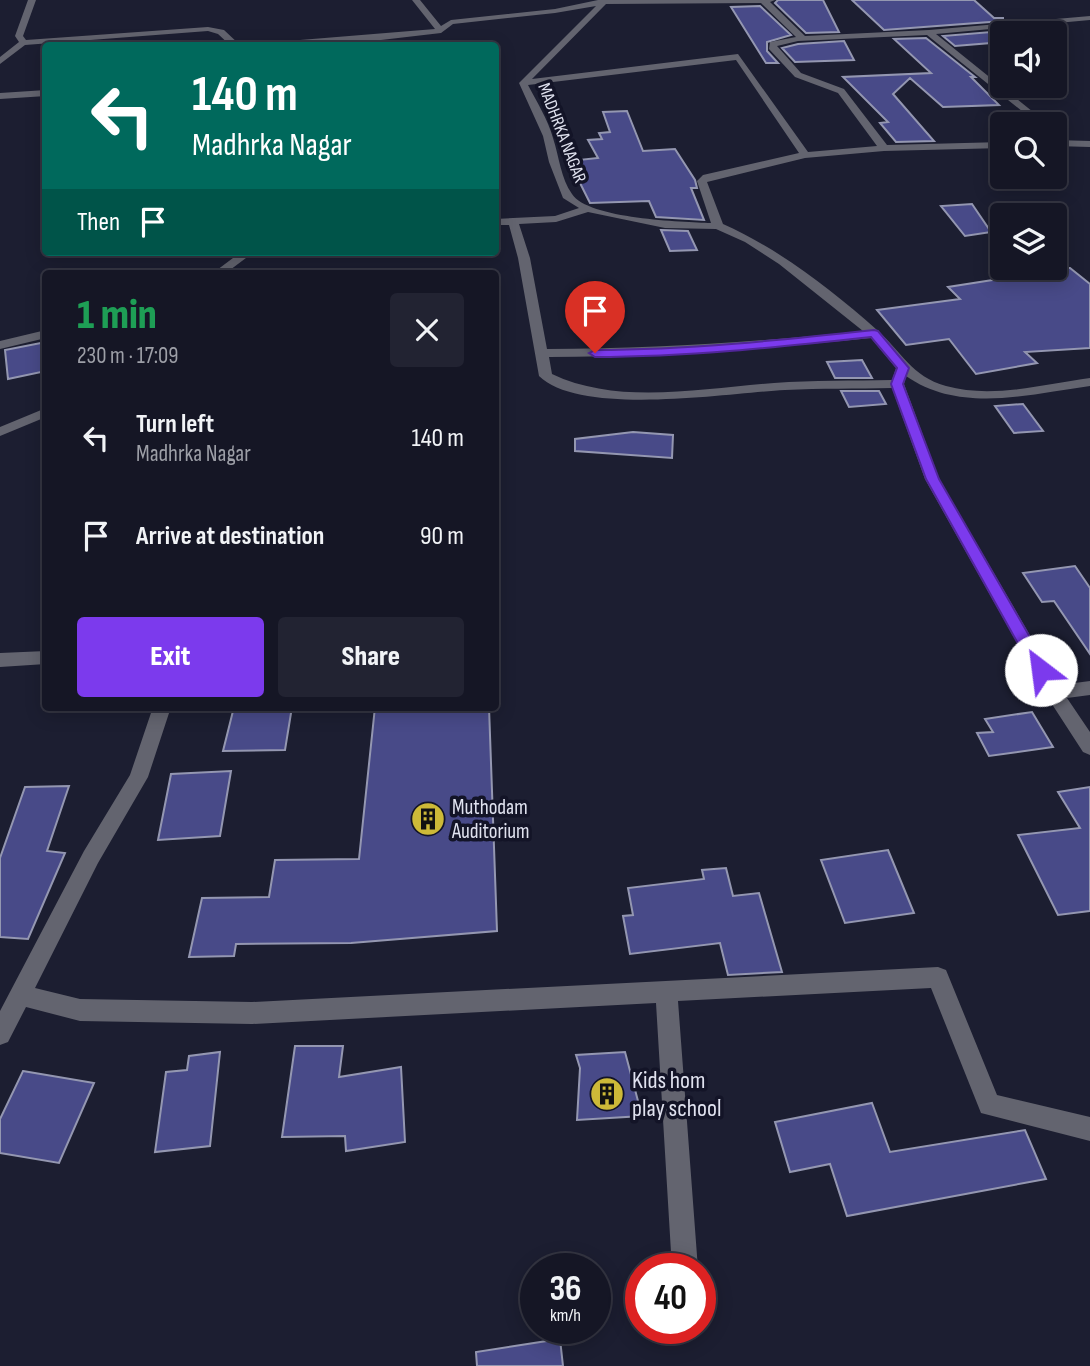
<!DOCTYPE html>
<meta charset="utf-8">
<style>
:root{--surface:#151625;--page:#222332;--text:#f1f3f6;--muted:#9d9fa7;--line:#343542;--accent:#7c3aed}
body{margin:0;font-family:"Sofia Sans Condensed",sans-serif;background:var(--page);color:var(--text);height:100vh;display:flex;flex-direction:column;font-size:26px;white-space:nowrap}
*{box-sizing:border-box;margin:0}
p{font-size:23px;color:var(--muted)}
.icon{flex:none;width:38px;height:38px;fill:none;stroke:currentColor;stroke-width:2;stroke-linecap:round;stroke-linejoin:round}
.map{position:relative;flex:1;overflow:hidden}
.drawer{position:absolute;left:42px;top:270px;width:457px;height:441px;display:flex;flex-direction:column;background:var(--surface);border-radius:7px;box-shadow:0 4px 18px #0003,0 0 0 2px var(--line)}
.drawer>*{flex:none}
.top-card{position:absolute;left:42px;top:42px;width:457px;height:214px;border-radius:7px;box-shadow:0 4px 18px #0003,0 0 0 2px var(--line);background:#00695c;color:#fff;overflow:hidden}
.buttons{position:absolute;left:990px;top:21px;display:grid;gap:14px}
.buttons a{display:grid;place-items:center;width:77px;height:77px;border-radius:7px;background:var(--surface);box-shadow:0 4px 18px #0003,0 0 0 2px var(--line);font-size:35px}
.speed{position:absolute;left:520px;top:1253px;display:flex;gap:14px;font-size:35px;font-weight:700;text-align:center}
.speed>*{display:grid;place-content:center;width:91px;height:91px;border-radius:50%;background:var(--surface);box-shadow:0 4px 18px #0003,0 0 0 2px var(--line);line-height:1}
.speed small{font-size:18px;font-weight:400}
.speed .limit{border:10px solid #d22;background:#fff;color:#111}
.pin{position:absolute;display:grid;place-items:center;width:60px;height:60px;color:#fff;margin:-72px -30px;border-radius:50% 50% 50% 0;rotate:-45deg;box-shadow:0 0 7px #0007}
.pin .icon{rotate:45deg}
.me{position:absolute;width:77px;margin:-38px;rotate:330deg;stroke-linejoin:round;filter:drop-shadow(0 0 5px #0008)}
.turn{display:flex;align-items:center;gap:24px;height:147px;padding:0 35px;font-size:32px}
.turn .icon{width:91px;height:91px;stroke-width:2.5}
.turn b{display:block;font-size:49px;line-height:60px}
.then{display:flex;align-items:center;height:66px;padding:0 35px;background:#0003;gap:14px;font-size:26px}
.round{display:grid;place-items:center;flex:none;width:74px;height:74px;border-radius:7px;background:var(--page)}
.overview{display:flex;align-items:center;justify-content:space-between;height:119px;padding:0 35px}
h1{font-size:42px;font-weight:800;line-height:52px;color:#1e9e55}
.action{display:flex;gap:14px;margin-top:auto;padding:14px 35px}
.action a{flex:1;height:80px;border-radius:7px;background:var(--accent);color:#fff;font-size:28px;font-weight:800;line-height:80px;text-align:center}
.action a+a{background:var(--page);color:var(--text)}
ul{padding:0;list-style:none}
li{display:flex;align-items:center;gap:21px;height:98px;padding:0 35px}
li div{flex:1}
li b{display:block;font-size:26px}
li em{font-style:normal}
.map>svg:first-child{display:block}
.building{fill:#484a88;stroke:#9497b1;stroke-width:2}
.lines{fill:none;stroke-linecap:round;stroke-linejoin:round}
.minor{fill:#63646f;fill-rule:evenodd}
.route{fill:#7c3aed;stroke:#51269a;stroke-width:2}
.labels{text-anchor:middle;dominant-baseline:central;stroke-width:7;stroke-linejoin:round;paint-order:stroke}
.far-street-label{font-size:18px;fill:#e0e2ef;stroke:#131427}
.poi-label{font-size:21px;fill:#e0e2ef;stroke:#131427;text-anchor:start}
.near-poi-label{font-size:24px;fill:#e0e2ef;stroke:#131427;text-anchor:start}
</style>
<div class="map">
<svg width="1090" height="1366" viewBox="0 0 1090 1366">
<rect width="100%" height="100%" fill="#1c1e31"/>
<!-- building -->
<path class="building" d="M 778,0 L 823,0 L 839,32 L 806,33 L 775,3 Z
M 852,0 L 974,0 L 994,18 L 1003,18 L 1003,21 L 884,30 Z
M 760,6 L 791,35 L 767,42 L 767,51 L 778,63 L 766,63 L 731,7 Z
M 1003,31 L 1003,42 L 955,46 L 943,36 Z
M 926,38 L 975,77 L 971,77 L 999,105 L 943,107 L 910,78 L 893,94 L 934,141 L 896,142 L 880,123 L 888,122 L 843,77 L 931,73 L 894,39 Z
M 844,41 L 854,60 L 795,62 L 782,48 L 798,44 Z
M 627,111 L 643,151 L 675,149 L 695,180 L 697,188 L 691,188 L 704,220 L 656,217 L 649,201 L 590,203 L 569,161 L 598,158 L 588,140 L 602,139 L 599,133 L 610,132 L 603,112 Z
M 972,204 L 991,232 L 965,236 L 941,206 Z
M 661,230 L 688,231 L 697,250 L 670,251 Z
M 992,268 L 1070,268 L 1090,284 L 1090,348 L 1025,352 L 1037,363 L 976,374 L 949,339 L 906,345 L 877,310 L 960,299 L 948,287 L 999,279 Z
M 46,342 L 46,371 L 8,379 L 5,350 Z
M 862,360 L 872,378 L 835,378 L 827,362 Z
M 841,391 L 879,391 L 886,404 L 849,407 Z
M 1023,404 L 1043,431 L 1014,433 L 995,406 Z
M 633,432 L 673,435 L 672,458 L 575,451 L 575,439 Z
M 1075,566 L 1090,588 L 1090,654 L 1054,601 L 1042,602 L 1023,573 Z
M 234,707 L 292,707 L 285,750 L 223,751 Z
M 375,707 L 489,707 L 497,931 L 351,943 L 236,944 L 234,956 L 189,957 L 202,898 L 269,897 L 275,860 L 359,859 Z
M 1032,712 L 1053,747 L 989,756 L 977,733 L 993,732 L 985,719 Z
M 231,771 L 220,836 L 158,840 L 171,774 Z
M 69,786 L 47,851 L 65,853 L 28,939 L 0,937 L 0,858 L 25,787 Z
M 1090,787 L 1090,911 L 1058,915 L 1018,835 L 1080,828 L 1058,792 Z
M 888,850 L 914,913 L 845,923 L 821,860 Z
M 726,868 L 733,896 L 759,893 L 782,972 L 728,975 L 720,943 L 630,954 L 623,916 L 633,915 L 628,888 L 704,879 L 702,870 Z
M 295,1046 L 343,1046 L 339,1077 L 401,1067 L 405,1142 L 346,1151 L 345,1136 L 282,1137 Z
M 220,1052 L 210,1146 L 155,1152 L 166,1072 L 187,1070 L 189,1056 Z
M 625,1052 L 642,1116 L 577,1120 L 580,1068 L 576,1055 Z
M 23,1071 L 94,1083 L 59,1163 L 0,1153 L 0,1119 Z
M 872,1103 L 890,1152 L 1025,1130 L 1046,1179 L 847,1216 L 830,1164 L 790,1172 L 775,1122 Z
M 560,1339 L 563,1366 L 477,1366 L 476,1352 Z"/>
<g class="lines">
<!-- minor -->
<path class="minor" d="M 28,0 L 36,0 L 23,36 L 26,40 L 208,27 L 224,30 L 240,45 L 435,29 L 412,0 L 420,0 L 441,26 L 451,20 L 555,9 L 598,0 L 775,0 L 770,2 L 805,36 L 929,30 L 1090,16 L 1090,20 L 936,34 L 1048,124 L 1038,124 L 927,35 L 798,41 L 777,46 L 801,73 L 844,89 L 887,145 L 1003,142 L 1003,148 L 884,151 L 805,158 L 707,182 L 723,224 C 779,249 831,289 877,330 C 902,352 911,376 946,386 C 992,399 1045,384 1090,378 L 1090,386 C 1030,394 960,414 906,376 L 904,384 L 939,479 L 1059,685 L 1090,681 L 1090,695 L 1067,698 L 1090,732 L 1090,755 L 1083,752 L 1048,698 L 925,479 L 892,388 C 856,389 821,388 785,390 C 729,393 581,417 539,376 L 518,258 L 509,225 L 495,225 L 495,219 L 555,216 L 579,208 L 563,198 L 549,162 L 543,136 L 519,83 L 596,6 L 555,13 L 453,24 L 441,33 L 381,40 L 294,46 L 231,46 L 218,34 L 208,31 L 25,45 L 0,64 L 0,57 L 19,42 L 15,36 ZM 761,3 L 796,37 L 770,42 L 769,49 L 795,77 L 838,93 L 877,146 L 808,152 L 738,54 L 532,79 L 606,4 ZM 736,60 L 799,153 L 703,175 L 697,181 L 711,223 C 683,222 588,219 572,194 C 561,179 559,156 553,138 C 548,120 537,102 528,85 ZM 588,212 L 665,228 L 716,229 L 745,242 L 779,264 L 863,331 C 757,342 653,349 547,349 L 530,258 L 519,224 L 556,222 ZM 871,338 L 896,368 L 892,380 C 853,381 813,380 774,383 C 702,388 619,406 552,374 L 549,357 C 657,357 763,349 871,338 Z
M 46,90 L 46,96 L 0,99 L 0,93 Z
M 1055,140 L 1090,141 L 1090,147 L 1055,146 Z
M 241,252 L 254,252 L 226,273 L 213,273 Z
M 46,330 L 46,338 L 0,349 L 0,341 Z
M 46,408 L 46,417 L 0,436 L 0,427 Z
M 46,651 L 46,664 L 0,667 L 0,653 Z
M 153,707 L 171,707 L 148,777 L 98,863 L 35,988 L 80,999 L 252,1002 L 938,967 L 946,970 L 997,1095 L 1090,1117 L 1090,1141 L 981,1113 L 931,988 L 678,1001 L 698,1269 L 672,1269 L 656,1003 L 252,1024 L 80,1021 L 26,1007 L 8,1042 L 0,1045 L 0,1011 L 84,851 L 130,775 Z"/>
</g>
<!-- route -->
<path class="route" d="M 874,330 L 878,331 L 909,368 L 903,384 L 939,479 L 1046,665 L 1049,670 L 1046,674 L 1035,674 L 926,479 L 891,384 L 897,368 L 871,337 C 779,347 687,357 595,357 L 589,353 L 595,350 C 688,350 781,340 874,330 Z"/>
<!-- icons -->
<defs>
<g id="building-disc" transform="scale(1.75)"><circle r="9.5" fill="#cdb938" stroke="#131427"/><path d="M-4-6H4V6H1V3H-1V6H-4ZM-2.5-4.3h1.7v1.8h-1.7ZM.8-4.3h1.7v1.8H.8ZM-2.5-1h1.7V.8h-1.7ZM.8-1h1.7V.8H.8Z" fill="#111"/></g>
</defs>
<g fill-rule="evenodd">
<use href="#building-disc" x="428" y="819"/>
<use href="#building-disc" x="607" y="1094"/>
</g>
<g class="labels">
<!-- far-street labels -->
<g class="far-street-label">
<text transform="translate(562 133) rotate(69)">MADHRKA NAGAR</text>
</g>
<!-- poi labels -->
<g class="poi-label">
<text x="452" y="807">Muthodam<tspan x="452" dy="24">Auditorium</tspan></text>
</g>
<!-- near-poi labels -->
<g class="near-poi-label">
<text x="632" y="1080">Kids hom<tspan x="632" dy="28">play school</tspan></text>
</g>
</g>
</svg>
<div class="buttons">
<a><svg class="icon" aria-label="sound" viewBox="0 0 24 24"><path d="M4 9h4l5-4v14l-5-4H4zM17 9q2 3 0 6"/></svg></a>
<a><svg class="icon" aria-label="search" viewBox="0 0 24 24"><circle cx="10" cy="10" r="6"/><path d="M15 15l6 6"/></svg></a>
<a><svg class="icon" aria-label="layers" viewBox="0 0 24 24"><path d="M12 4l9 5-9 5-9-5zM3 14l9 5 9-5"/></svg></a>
</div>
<div class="speed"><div>36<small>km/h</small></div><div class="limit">40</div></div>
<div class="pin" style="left:595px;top:353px;background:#d93025"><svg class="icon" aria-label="arrive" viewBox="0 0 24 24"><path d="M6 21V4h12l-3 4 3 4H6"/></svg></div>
<svg class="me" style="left:1041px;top:670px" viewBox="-20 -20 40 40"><circle r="19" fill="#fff"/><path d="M0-13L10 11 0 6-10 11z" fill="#7c3aed"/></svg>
<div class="top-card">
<div class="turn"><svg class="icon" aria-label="left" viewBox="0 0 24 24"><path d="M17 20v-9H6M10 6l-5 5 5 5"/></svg><div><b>140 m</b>Madhrka Nagar</div></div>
<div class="then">Then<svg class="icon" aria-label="arrive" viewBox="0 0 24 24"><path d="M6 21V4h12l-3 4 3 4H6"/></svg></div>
</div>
<section class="drawer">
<div class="overview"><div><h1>1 min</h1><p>230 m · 17:09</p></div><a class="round"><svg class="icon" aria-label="close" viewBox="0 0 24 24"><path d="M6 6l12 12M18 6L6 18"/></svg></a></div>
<ul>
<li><svg class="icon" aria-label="left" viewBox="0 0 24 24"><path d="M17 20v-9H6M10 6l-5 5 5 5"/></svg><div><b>Turn left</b><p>Madhrka Nagar</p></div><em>140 m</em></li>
<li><svg class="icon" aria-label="arrive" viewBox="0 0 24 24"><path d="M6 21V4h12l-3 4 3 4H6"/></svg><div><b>Arrive at destination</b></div><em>90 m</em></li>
</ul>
<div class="action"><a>Exit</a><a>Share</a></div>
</section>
</div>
